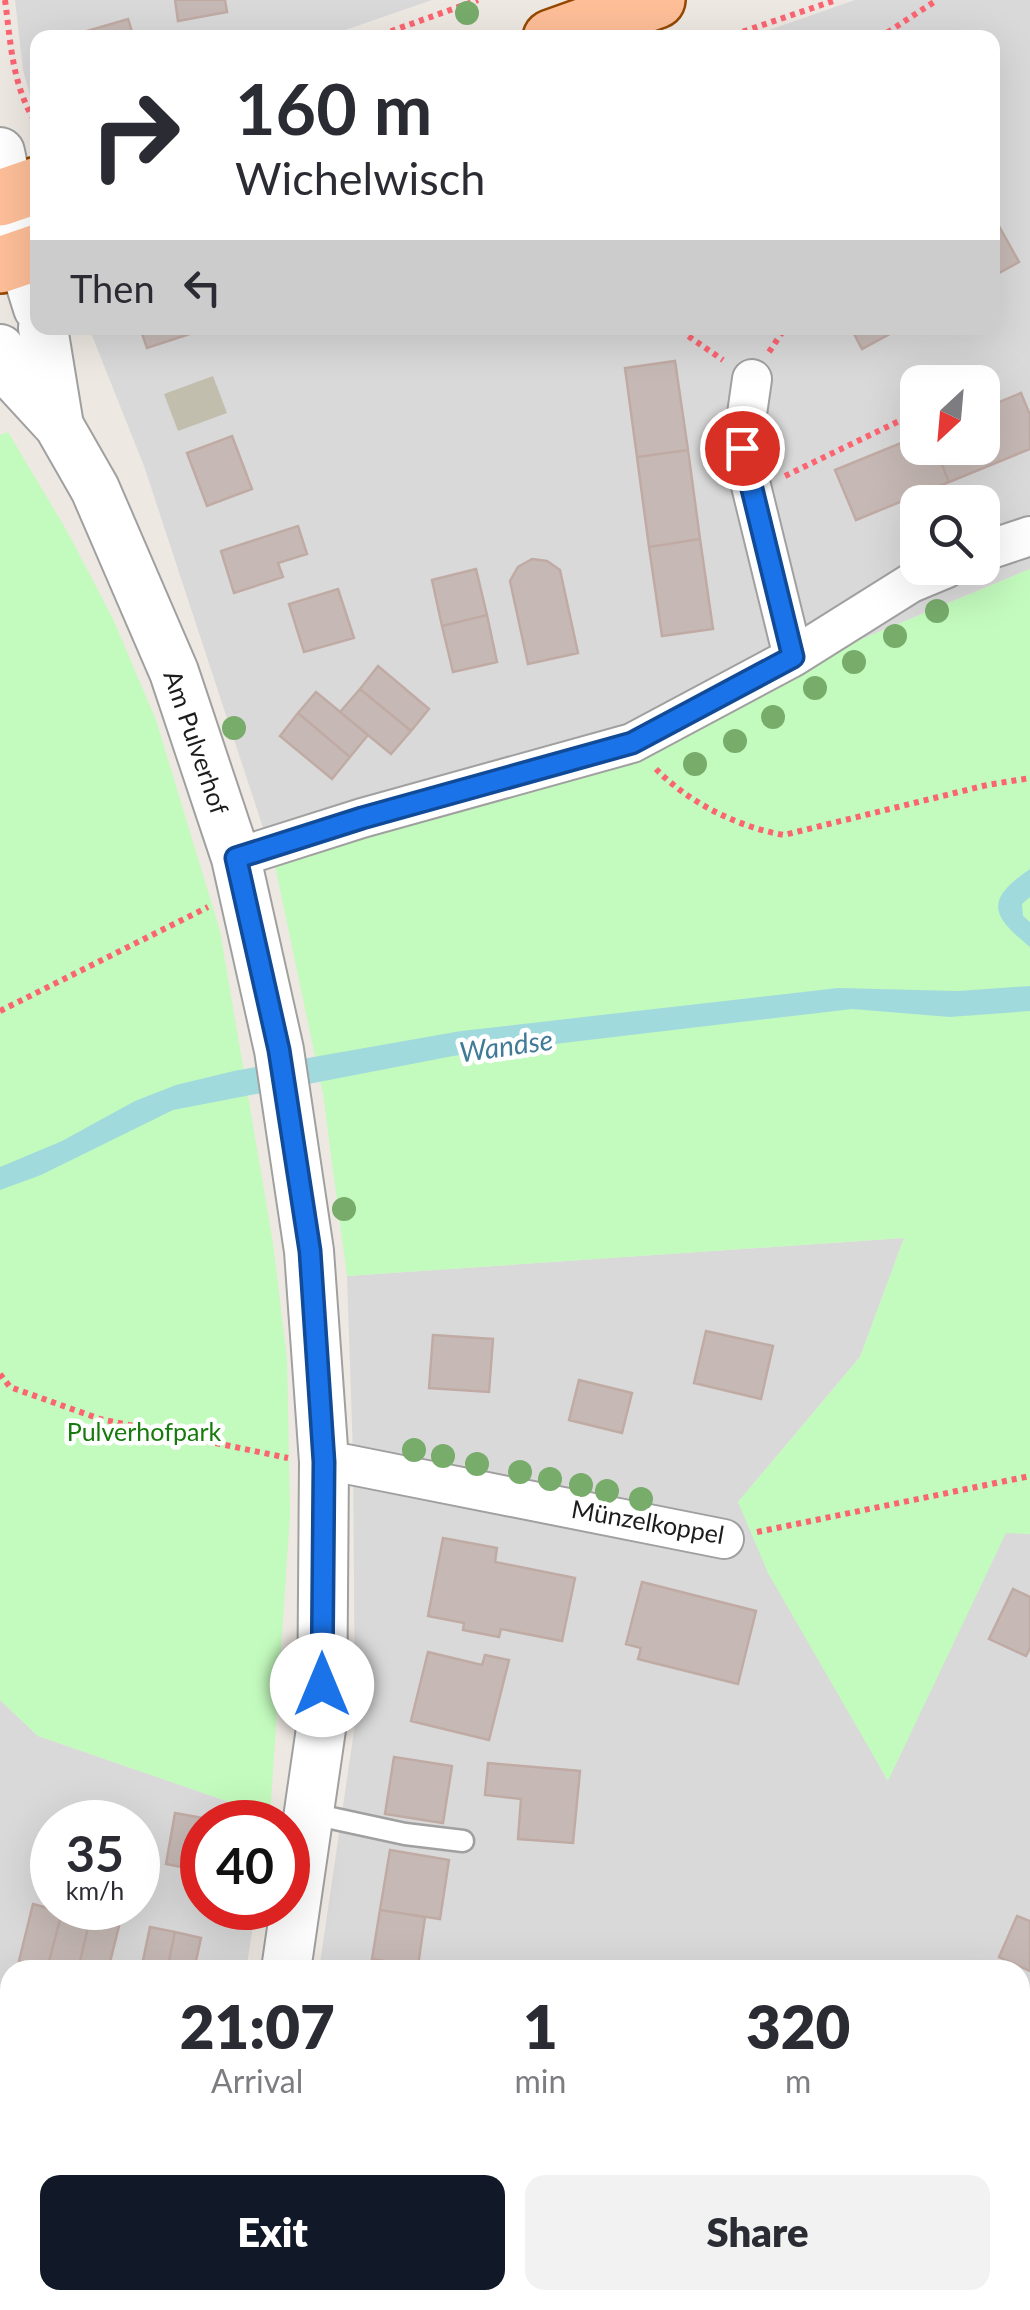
<!DOCTYPE html>
<meta charset="utf-8">
<style>
:root{--surface:#fff;--page:#f2f2f3;--text:#2b2b33;--muted:#7c7c81;--accent:#111827}
body{margin:0;font-family:Lato,sans-serif;background:var(--page);color:var(--text);height:100vh;display:flex;flex-direction:column;font-size:38px;white-space:nowrap}
*{box-sizing:border-box;margin:0}
p{font-size:32px;color:var(--muted)}
.icon{flex:none;width:55px;height:55px;fill:none;stroke:currentColor;stroke-width:2;stroke-linecap:round;stroke-linejoin:round}
.map{position:relative;flex:1;overflow:hidden}
.drawer{position:absolute;left:0px;top:1960px;width:1030px;height:350px;display:flex;flex-direction:column;background:var(--surface);border-radius:30px 30px 0 0;box-shadow:0 10px 40px #0002}
.drawer>*{flex:none}
.guide{position:absolute;left:30px;top:30px;width:970px;height:305px;border-radius:20px;box-shadow:0 10px 40px #0002;background:#fff;color:var(--text);overflow:hidden}
.needle{width:65px;rotate:206deg}
.fabs{position:absolute;left:900px;top:365px;display:grid;gap:20px}
.fabs a{display:grid;place-items:center;width:100px;height:100px;border-radius:20px;background:var(--surface);box-shadow:0 10px 40px #0002;font-size:50px}
.speed{position:absolute;left:30px;top:1800px;display:flex;gap:20px;font-size:50px;font-weight:700;text-align:center}
.speed>*{display:grid;place-content:center;width:130px;height:130px;border-radius:50%;background:var(--surface);box-shadow:0 10px 40px #0002;line-height:1}
.speed small{font-size:25px;font-weight:400}
.speed .limit{border:15px solid #d22;background:#fff;color:#111}
.pin{position:absolute;display:grid;place-items:center;width:85px;height:85px;color:#fff;margin:-42px;border:5px solid #fff;border-radius:50%;box-shadow:0 2px 10px #0007}
.me{position:absolute;width:110px;margin:-55px;rotate:0deg;stroke-linejoin:round;filter:drop-shadow(0 0 8px #0008)}
.turn{display:flex;align-items:center;gap:35px;height:210px;padding:0 40px;font-size:45px}
.turn .icon{width:130px;height:130px;stroke-width:2.5}
.turn b{display:block;font-size:70px;line-height:85px}
.then{display:flex;align-items:center;height:95px;padding:0 40px;background:#0003;gap:20px;font-size:38px}
.eta{display:flex;justify-content:space-evenly;align-items:center;height:170px;text-align:center}
.eta b{font-size:60px;font-weight:800;line-height:70px}
.primary-button{display:flex;gap:20px;margin-top:auto;padding:20px 40px}
.primary-button a{flex:1;height:115px;border-radius:20px;background:var(--accent);color:#fff;font-size:40px;font-weight:800;line-height:115px;text-align:center}
.primary-button a+a{background:var(--page);color:var(--text)}
.map>svg:first-child{display:block}
.residential{fill:#dad9d9;fill-rule:evenodd}
.construction{fill:#c2bead}
.park{fill:#c3fabd}
.water{fill:#a1dadd}
.building{fill:#c6b9b5;stroke:#c0aba4;stroke-width:2.5}
.lines{fill:none;stroke-linecap:round;stroke-linejoin:round}
.service-casing{stroke:#a0a0a0;stroke-width:25}
.minor-casing{stroke:#a0a0a0;stroke-width:42}
.tertiary-casing{stroke:#a0a0a0;stroke-width:52}
.primary-casing{stroke:#954800;stroke-width:60}
.path{stroke:#fb6572;stroke-width:6;stroke-dasharray:5 5;stroke-linecap:butt}
.service{stroke:#fff;stroke-width:20}
.minor{stroke:#fff;stroke-width:38}
.tertiary{stroke:#fff;stroke-width:48}
.primary{stroke:#fdbe98;stroke-width:55}
.tree{fill:#77ac6b}
.route-casing{stroke:#114b97;stroke-width:25}
.route{stroke:#1a73e8;stroke-width:18}
.labels{text-anchor:middle;dominant-baseline:central;stroke-width:9;stroke-linejoin:round;paint-order:stroke}
.street-label{font-size:25px;fill:#1c1c1c;stroke:#fff}
.park-label{font-size:25px;fill:#157b0a;stroke:#fff}
.water-label{font-size:28px;font-style:italic;fill:#407a96;stroke:#fff}
</style>
<div class="map">
<svg width="1030" height="2310" viewBox="0 0 1030 2310">
<rect width="100%" height="100%" fill="#eee8e2"/>
<!-- residential -->
<path class="residential" d="M 15,0 L 432,0 L 325,37 L 38,38 L 37,103 L 31,99 L 23,70 Z
M 855,0 L 1030,0 L 1030,569 L 814,659 L 274,861 L 144,466 L 89,328 L 992,328 L 992,38 L 749,37 ZM 918,382 L 982,382 L 982,448 L 918,448 ZM 918,502 L 982,502 L 982,568 L 918,568 Z
M 904,1238 L 860,1357 L 738,1502 L 887,1780 L 1006,1532 L 1030,1534 L 1030,2310 L 272,2310 L 274,2300 L 1020,2300 L 1020,1970 L 319,1970 L 355,1724 L 353,1456 L 347,1276 Z
M 0,1700 L 38,1736 L 270,1816 L 269,1822 L 202,1822 L 202,1908 L 256,1908 L 246,1970 L 10,1970 L 10,2300 L 195,2300 L 194,2310 L 0,2310 ZM 52,1822 L 138,1822 L 138,1908 L 52,1908 Z"/>
<!-- construction -->
<path class="construction" d="M 213,376 L 227,413 L 178,431 L 164,394 Z"/>
<!-- park -->
<path class="park" d="M 8,432 L 67,531 L 113,619 L 156,720 L 220,931 L 273,1243 L 287,1359 L 290,1514 L 270,1816 L 38,1736 L 0,1700 L 0,435 Z
M 1030,569 L 1030,1534 L 1006,1533 L 888,1781 L 768,1573 L 738,1502 L 860,1357 L 904,1238 L 347,1276 L 323,1094 L 274,861 L 814,659 Z"/>
<!-- water -->
<path class="water" d="M 1030,869 L 1030,897 L 1022,904 L 1023,916 L 1030,922 L 1030,947 C 990,915 985,900 1030,869 Z
M 1030,986 L 1030,1011 L 950,1017 L 852,1009 L 453,1056 L 173,1110 L 41,1175 L 0,1190 L 0,1167 L 62,1141 L 135,1101 L 176,1085 L 234,1071 L 461,1031 L 838,988 L 958,991 Z"/>
<!-- building -->
<path class="building" d="M 175,0 L 225,0 L 227,12 L 178,21 Z
M 128,19 L 134,38 L 70,38 L 70,36 Z
M 994,217 L 1019,262 L 992,277 L 992,218 Z
M 140,328 L 208,328 L 147,348 Z
M 851,328 L 901,328 L 862,349 Z
M 675,361 L 688,450 L 637,457 L 625,368 Z
M 1021,393 L 1030,415 L 1030,449 L 949,482 L 935,448 L 982,448 L 982,409 Z
M 232,436 L 252,489 L 207,506 L 187,453 Z
M 918,436 L 918,448 L 935,448 L 949,482 L 856,520 L 835,470 Z
M 688,450 L 700,539 L 649,547 L 637,457 Z
M 298,526 L 307,554 L 278,563 L 283,577 L 234,593 L 221,551 Z
M 700,539 L 713,629 L 662,636 L 649,547 Z
M 532,559 L 547,561 L 560,570 L 578,653 L 528,664 L 510,581 L 518,567 Z
M 476,569 L 487,615 L 442,626 L 432,580 Z
M 338,589 L 354,638 L 304,652 L 289,604 Z
M 487,615 L 497,662 L 453,672 L 442,626 Z
M 378,666 L 429,709 L 411,731 L 360,689 Z
M 360,689 L 411,731 L 391,754 L 340,712 Z
M 316,692 L 368,735 L 350,757 L 298,713 Z
M 298,713 L 350,757 L 332,779 L 280,736 Z
M 706,1331 L 773,1346 L 761,1399 L 694,1383 Z
M 433,1335 L 493,1339 L 489,1392 L 429,1388 Z
M 579,1380 L 632,1393 L 622,1433 L 569,1420 Z
M 443,1538 L 497,1548 L 495,1562 L 575,1578 L 562,1641 L 501,1629 L 499,1637 L 463,1630 L 464,1623 L 428,1616 Z
M 642,1582 L 756,1611 L 738,1684 L 638,1659 L 641,1648 L 626,1644 Z
M 1013,1589 L 1030,1597 L 1030,1648 L 1026,1656 L 989,1639 Z
M 428,1652 L 482,1665 L 485,1655 L 509,1660 L 489,1740 L 411,1721 Z
M 394,1757 L 452,1766 L 443,1823 L 385,1814 Z
M 488,1763 L 580,1771 L 573,1843 L 518,1839 L 521,1799 L 485,1795 Z
M 175,1813 L 225,1822 L 202,1822 L 202,1871 L 166,1864 Z
M 390,1850 L 449,1860 L 440,1919 L 380,1910 Z
M 33,1904 L 62,1912 L 47,1969 L 19,1961 Z
M 380,1910 L 425,1917 L 418,1966 L 372,1959 Z
M 62,1912 L 90,1919 L 78,1970 L 47,1969 Z
M 1017,1916 L 1030,1921 L 1030,1971 L 999,1957 Z
M 90,1919 L 119,1926 L 108,1970 L 78,1970 Z
M 150,1927 L 175,1932 L 167,1970 L 141,1970 Z
M 175,1932 L 201,1938 L 194,1970 L 167,1970 Z
M 0,2075 L 10,2078 L 0,2118 Z
M 62,2300 L 115,2310 L 59,2310 Z
M 503,2300 L 548,2300 L 539,2310 L 499,2310 Z"/>
<g class="lines">
<!-- service casing -->
<g class="service-casing">
<path id="service" d="M 308,1813 L 405,1834 L 463,1841"/>
</g>
<!-- minor casing -->
<g class="minor-casing">
<path id="minor" d="M 752,379 L 742,449 L 793,657
M 982,552 L 1030,536
M 236,858 L 362,818 L 632,743 L 793,657 L 911,583 L 947,568
M 324,1462 L 346,1464 L 724,1539
M 0,2038 L 10,2040
M 763,2300 L 780,2310"/>
</g>
<!-- tertiary casing -->
<g class="tertiary-casing">
<path id="tertiary" d="M 0,152 L 22,257 L 38,308
M 43,328 L 59,426
M 0,349 L 13,376 L 59,426 L 95,489 L 174,672 L 236,858 L 279,1050 L 309,1251 L 324,1462 L 322,1722 L 286,1970
M 234,2310 L 235,2300"/>
</g>
<!-- primary casing -->
<g class="primary-casing">
<path id="primary" d="M 551,38 L 657,0
M 0,198 L 38,185
M 0,265 L 38,252"/>
</g>
<!-- path -->
<path class="path" d="M 5,0 C 11,44 12,88 38,126
M 372,38 L 478,0
M 724,38 L 836,0
M 879,38 L 937,0
M 683,328 L 688,336 L 723,360
M 769,352 L 785,328
M 785,476 L 918,412
M 656,769 C 689,803 738,827 784,835 L 987,785 L 1030,778
M 0,1011 L 208,907
M 0,1374 L 10,1387 L 100,1419 L 288,1458
M 757,1532 L 1030,1476"/>
<!-- service -->
<use href="#service" class="service"/>
<!-- minor -->
<use href="#minor" class="minor"/>
<!-- tertiary -->
<use href="#tertiary" class="tertiary"/>
<!-- primary -->
<use href="#primary" class="primary"/>
</g>
<!-- trees -->
<g class="tree">
<circle cx="467" cy="13" r="12"/>
<circle cx="937" cy="611" r="12"/>
<circle cx="895" cy="636" r="12"/>
<circle cx="854" cy="662" r="12"/>
<circle cx="815" cy="688" r="12"/>
<circle cx="773" cy="717" r="12"/>
<circle cx="234" cy="728" r="12"/>
<circle cx="735" cy="741" r="12"/>
<circle cx="695" cy="764" r="12"/>
<circle cx="344" cy="1209" r="12"/>
<circle cx="414" cy="1450" r="12"/>
<circle cx="443" cy="1456" r="12"/>
<circle cx="477" cy="1464" r="12"/>
<circle cx="520" cy="1472" r="12"/>
<circle cx="550" cy="1479" r="12"/>
<circle cx="581" cy="1485" r="12"/>
<circle cx="607" cy="1491" r="12"/>
<circle cx="641" cy="1499" r="12"/>
</g>
<g class="lines">
<!-- route casing -->
<g class="route-casing">
<path id="route" d="M 322,1685 L 324,1462 L 310,1251 L 279,1050 L 236,858 L 362,818 L 632,743 L 793,657 L 742,448"/>
</g>
<!-- route -->
<use href="#route" class="route"/>
</g>
<g class="labels">
<!-- street labels -->
<g class="street-label">
<text transform="translate(197 742) rotate(71)">Am Pulverhof</text>
<text transform="translate(648 1521) rotate(10)">Münzelkoppel</text>
</g>
<!-- park labels -->
<g class="park-label">
<text x="144" y="1431">Pulverhofpark</text>
</g>
<!-- water labels -->
<g class="water-label">
<text transform="translate(506 1045) rotate(-8)">Wandse</text>
</g>
</g>
</svg>
<div class="fabs">
<a><svg class="needle" viewBox="-14 -14 28 28"><path d="M0-13l5 13h-10z" fill="#e53935"/><path d="M0 13l5-13h-10z" fill="#7c7c81"/></svg></a>
<a><svg class="icon" aria-label="search" viewBox="0 0 24 24"><circle cx="10" cy="10" r="6"/><path d="M15 15l6 6"/></svg></a>
</div>
<div class="speed"><div>35<small>km/h</small></div><div class="limit">40</div></div>
<div class="pin" style="left:742px;top:448px;background:#d93025"><svg class="icon" aria-label="arrive" viewBox="0 0 24 24"><path d="M6 21V4h12l-3 4 3 4H6"/></svg></div>
<svg class="me" style="left:322px;top:1685px" viewBox="-20 -20 40 40"><circle r="19" fill="#fff"/><path d="M0-13L10 11 0 6-10 11z" fill="#1a73e8"/></svg>
<div class="guide">
<div class="turn"><svg class="icon" aria-label="right" viewBox="0 0 24 24"><path d="M7 20v-9h11M14 6l5 5-5 5"/></svg><div><b>160 m</b>Wichelwisch</div></div>
<div class="then">Then<svg class="icon" aria-label="left" viewBox="0 0 24 24"><path d="M17 20v-9H6M10 6l-5 5 5 5"/></svg></div>
</div>
<section class="drawer">
<div class="eta">
<div><b>21:07</b><p>Arrival</p></div>
<div><b>1</b><p>min</p></div>
<div><b>320</b><p>m</p></div>
</div>
<div class="primary-button"><a>Exit</a><a>Share</a></div>
</section>
</div>
